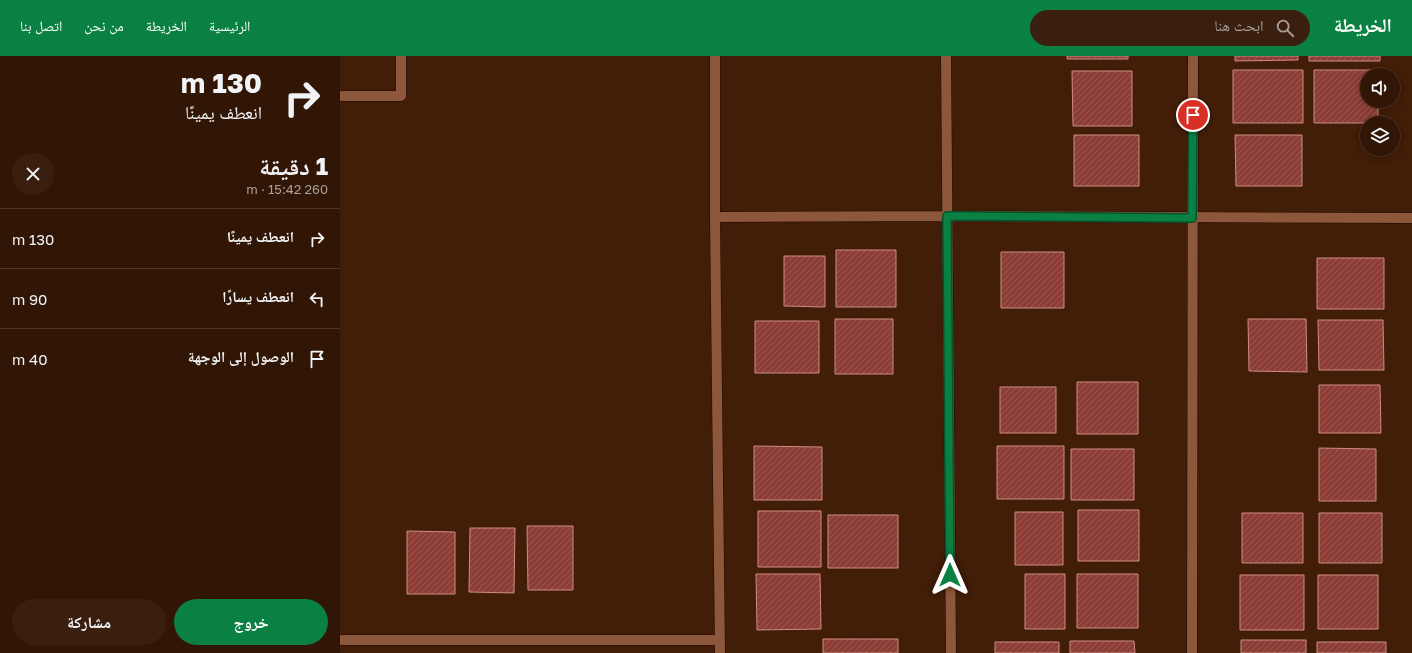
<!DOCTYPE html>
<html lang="ar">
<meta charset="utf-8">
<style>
:root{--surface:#321605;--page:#3a1f0f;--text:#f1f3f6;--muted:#a89f9a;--line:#4d3527;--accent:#0b8043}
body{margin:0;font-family:"Golos Text","Noto Naskh Arabic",sans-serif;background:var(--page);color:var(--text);direction:rtl;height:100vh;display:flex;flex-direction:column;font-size:15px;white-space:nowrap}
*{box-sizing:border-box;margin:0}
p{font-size:13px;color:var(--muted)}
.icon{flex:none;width:22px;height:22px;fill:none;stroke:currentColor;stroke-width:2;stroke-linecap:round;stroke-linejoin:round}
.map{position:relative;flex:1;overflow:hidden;direction:ltr}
.drawer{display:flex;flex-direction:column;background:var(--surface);width:340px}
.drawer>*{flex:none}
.banner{background:#321605;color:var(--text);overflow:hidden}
.fabs{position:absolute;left:1020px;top:12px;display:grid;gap:8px}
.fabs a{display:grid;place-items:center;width:40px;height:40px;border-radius:50%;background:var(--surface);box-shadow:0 2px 10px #0003,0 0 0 1px var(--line);font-size:20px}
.pin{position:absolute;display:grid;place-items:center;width:34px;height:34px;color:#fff;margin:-17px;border:2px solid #fff;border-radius:50%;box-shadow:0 1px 4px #0007}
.me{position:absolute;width:44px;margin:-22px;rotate:0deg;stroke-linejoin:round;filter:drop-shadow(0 0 3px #0008)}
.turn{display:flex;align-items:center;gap:14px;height:84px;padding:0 12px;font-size:18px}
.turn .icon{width:52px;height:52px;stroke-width:2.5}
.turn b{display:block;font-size:28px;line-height:34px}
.round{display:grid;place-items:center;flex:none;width:42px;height:42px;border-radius:21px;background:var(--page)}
.summary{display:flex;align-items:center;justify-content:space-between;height:68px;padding:0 12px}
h1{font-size:24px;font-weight:700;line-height:30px}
.action{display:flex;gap:8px;margin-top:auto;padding:8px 12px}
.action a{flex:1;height:46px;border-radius:24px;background:var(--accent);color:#fff;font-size:16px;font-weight:700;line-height:46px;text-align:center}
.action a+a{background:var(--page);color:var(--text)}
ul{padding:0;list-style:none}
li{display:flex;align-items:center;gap:12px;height:60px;padding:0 12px;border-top:1px solid var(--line)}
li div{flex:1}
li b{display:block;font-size:15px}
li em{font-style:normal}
header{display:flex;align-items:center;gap:24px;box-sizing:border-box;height:56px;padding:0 20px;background:var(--accent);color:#fff}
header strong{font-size:19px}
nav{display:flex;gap:22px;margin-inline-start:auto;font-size:14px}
.search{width:280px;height:36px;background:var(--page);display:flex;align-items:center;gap:10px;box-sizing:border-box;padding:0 14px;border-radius:22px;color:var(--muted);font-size:15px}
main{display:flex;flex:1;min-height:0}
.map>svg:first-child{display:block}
.building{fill:url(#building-hatch);stroke:#ce8c83}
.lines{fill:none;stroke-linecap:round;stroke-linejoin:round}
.minor-casing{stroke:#220900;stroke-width:11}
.minor{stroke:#8c573a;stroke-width:10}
.route-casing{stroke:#07532c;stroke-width:10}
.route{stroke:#0b8043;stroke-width:7}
</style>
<header>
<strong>الخريطة</strong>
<div class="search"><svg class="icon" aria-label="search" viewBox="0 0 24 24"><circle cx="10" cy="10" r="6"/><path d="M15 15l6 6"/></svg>ابحث هنا</div>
<nav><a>الرئيسية</a><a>الخريطة</a><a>من نحن</a><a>اتصل بنا</a></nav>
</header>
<main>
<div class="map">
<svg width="1072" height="597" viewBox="0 0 1072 597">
<defs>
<pattern id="building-hatch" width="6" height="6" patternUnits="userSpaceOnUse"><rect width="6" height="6" fill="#8c3d35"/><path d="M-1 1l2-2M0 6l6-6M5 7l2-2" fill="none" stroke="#9d5951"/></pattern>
</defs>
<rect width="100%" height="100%" fill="#421d07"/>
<!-- building -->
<path class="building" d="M 727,0 L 788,0 L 788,3 L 727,3 Z
M 895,0 L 958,0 L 958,4 L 895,5 Z
M 969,0 L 1040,0 L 1040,5 L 969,5 Z
M 893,14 L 963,14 L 963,67 L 893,67 Z
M 974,14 L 1038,14 L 1038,19 L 1027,19 L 1027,45 L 1038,45 L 1038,67 L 974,67 Z
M 732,15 L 792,15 L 792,70 L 733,70 Z
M 734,79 L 799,79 L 799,130 L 734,130 Z
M 895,79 L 962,79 L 962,130 L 896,130 Z
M 496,194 L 556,194 L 556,251 L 496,251 Z
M 661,196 L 724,196 L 724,252 L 661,252 Z
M 444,200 L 485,200 L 485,251 L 444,250 Z
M 977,202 L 1044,202 L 1044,253 L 977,253 Z
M 495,263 L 553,263 L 553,318 L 495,318 Z
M 908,263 L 966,263 L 967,316 L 909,315 Z
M 978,264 L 1043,264 L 1044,314 L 979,314 Z
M 415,265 L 479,265 L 479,317 L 415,317 Z
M 737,326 L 798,326 L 798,378 L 737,378 Z
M 979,329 L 1040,329 L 1041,377 L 979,377 Z
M 660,331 L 716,331 L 716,377 L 660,377 Z
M 414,390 L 482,391 L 482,444 L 414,444 Z
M 657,390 L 724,390 L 724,443 L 657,443 Z
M 979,392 L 1036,393 L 1036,445 L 979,445 Z
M 731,393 L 794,393 L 794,444 L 731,444 Z
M 738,454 L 799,454 L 799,505 L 738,505 Z
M 418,455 L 481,455 L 481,511 L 418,511 Z
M 675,456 L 723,456 L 723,509 L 675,509 Z
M 902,457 L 963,457 L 963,507 L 902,507 Z
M 979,457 L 1042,457 L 1042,507 L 979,507 Z
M 488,459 L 558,459 L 558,512 L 488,512 Z
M 187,470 L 233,470 L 233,534 L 188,534 Z
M 130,472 L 175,472 L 174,537 L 129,536 Z
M 67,475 L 115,476 L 115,538 L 67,538 Z
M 416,518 L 480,518 L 481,573 L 417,574 Z
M 685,518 L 725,518 L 725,573 L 685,573 Z
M 737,518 L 798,518 L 798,572 L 737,572 Z
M 900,519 L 964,519 L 964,574 L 900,574 Z
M 978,519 L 1038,519 L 1038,573 L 978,573 Z
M 483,583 L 558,583 L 558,597 L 483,597 Z
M 901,584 L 966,584 L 966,597 L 901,597 Z
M 730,585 L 794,585 L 795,597 L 730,597 Z
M 655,586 L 719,586 L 719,597 L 655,597 Z
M 977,586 L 1046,586 L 1046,597 L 977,597 Z"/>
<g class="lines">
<!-- minor casing -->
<g class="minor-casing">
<path id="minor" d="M 375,0 L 375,161 L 380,597
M 606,0 L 611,597
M 0,40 L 61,40 L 61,0
M 375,161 L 607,160 L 1072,162
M 0,584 L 380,584
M 852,597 L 853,0"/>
</g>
<!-- minor -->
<use href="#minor" class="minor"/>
</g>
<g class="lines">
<!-- route casing -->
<g class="route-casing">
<path id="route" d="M 610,519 L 607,160 L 852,162 L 853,59"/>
</g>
<!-- route -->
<use href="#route" class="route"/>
</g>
</svg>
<div class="fabs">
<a><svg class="icon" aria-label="sound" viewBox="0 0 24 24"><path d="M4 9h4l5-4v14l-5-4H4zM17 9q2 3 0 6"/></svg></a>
<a><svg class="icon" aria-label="layers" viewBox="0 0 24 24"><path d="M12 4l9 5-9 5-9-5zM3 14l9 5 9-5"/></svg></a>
</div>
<div class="pin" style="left:853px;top:59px;background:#d93025"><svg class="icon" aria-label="arrive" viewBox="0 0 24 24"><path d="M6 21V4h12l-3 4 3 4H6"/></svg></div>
<svg class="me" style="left:610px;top:519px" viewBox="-20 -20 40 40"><path d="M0-17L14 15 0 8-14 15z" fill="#0b8043" stroke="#fff" stroke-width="4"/></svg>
</div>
<section class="drawer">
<div class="banner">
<div class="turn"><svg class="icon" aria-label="right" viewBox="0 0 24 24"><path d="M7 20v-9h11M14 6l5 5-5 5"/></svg><div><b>130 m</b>انعطف يمينًا</div></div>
</div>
<div class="summary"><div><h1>1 دقيقة</h1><p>260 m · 15:42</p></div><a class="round"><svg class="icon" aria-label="close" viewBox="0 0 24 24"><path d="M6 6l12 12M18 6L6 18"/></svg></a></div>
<ul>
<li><svg class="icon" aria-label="right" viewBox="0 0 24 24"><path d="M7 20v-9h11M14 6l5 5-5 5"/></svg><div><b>انعطف يمينًا</b></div><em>130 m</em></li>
<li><svg class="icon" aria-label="left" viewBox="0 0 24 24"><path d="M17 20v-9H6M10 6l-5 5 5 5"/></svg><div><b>انعطف يسارًا</b></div><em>90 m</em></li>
<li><svg class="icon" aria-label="arrive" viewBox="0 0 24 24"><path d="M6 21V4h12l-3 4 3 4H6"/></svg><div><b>الوصول إلى الوجهة</b></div><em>40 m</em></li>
</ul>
<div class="action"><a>خروج</a><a>مشاركة</a></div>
</section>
</main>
